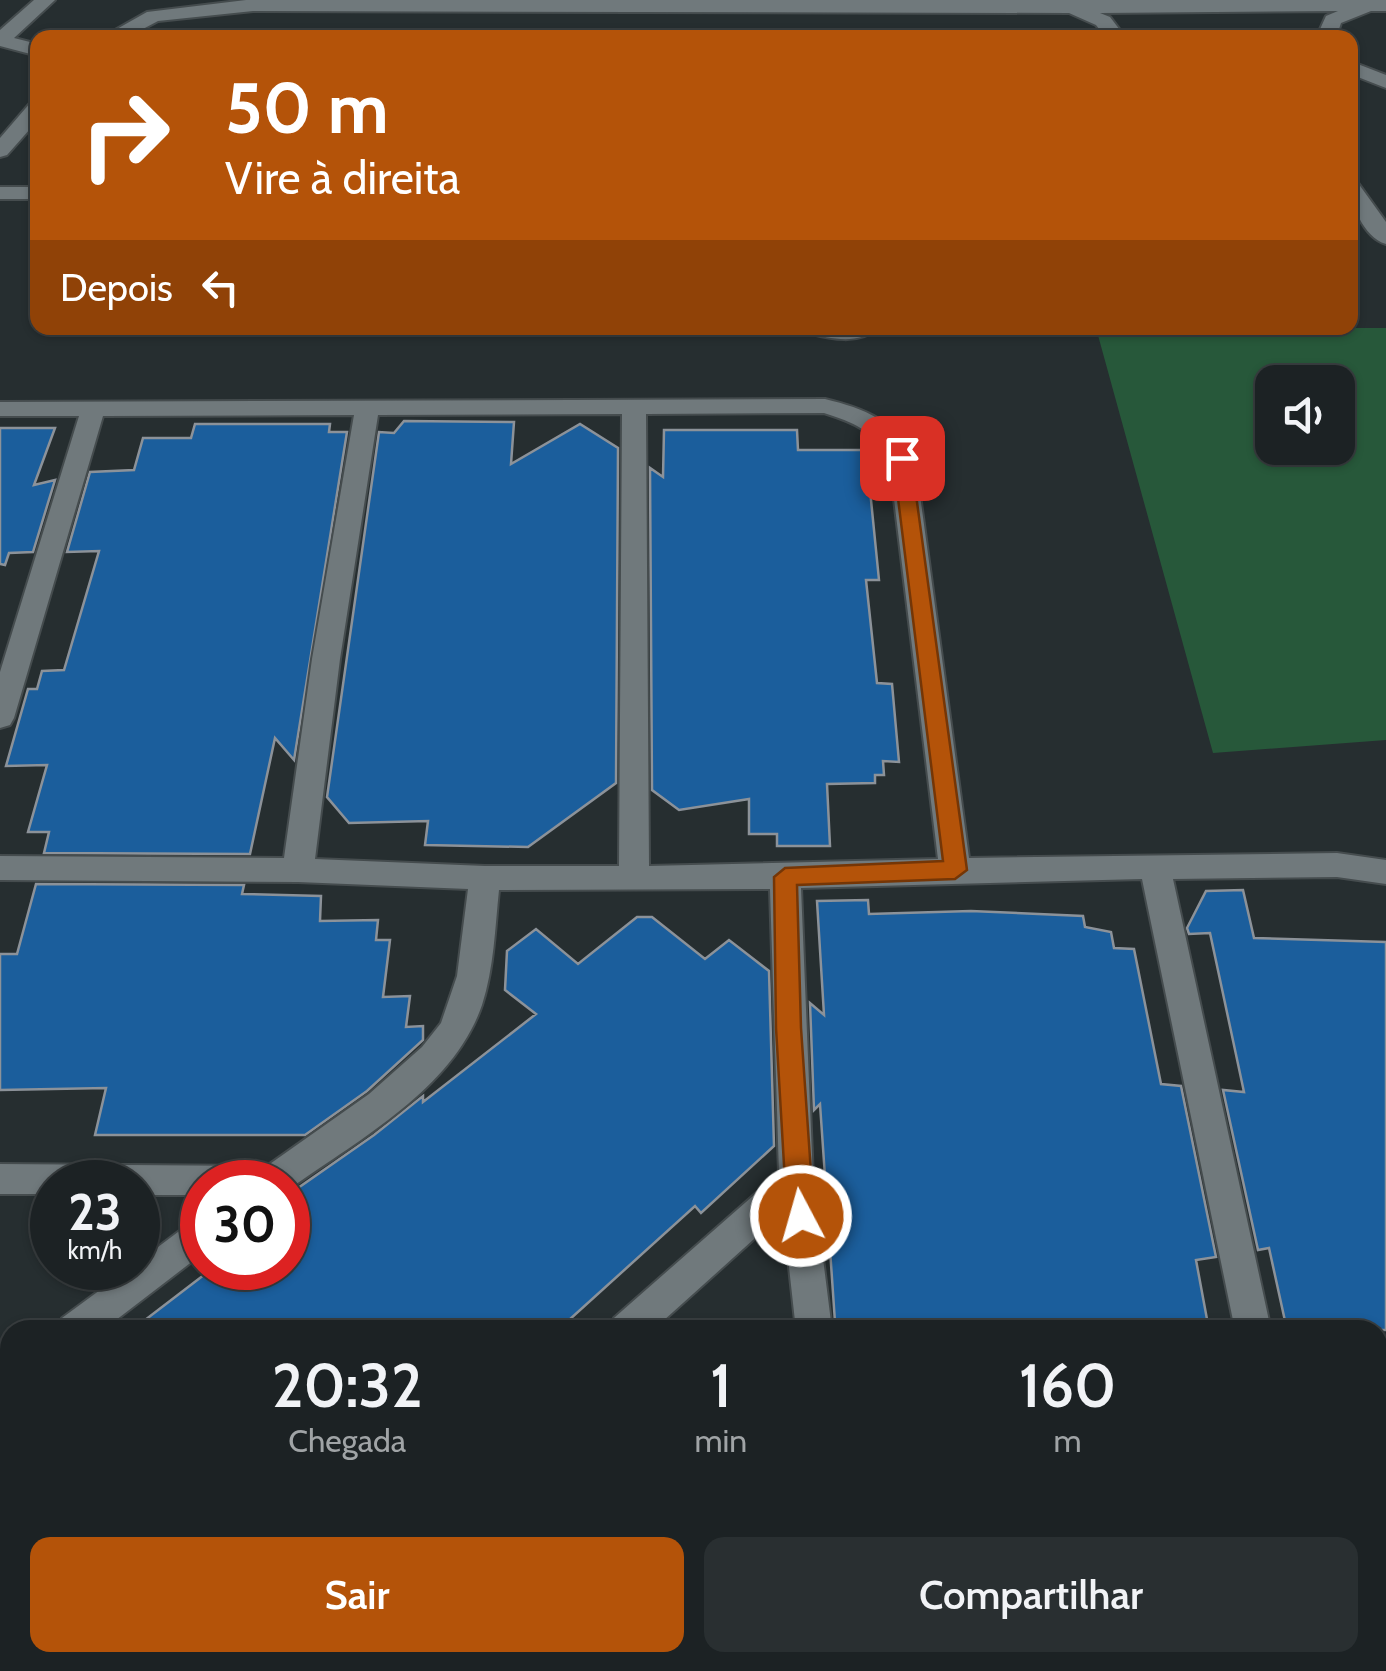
<!DOCTYPE html>
<html lang="pt">
<meta charset="utf-8">
<style>
:root{--surface:#1c2224;--page:#292f31;--text:#f1f3f6;--muted:#a0a4a6;--line:#3a3f41;--accent:#b45309}
body{margin:0;font-family:Cabin,sans-serif;background:var(--page);color:var(--text);height:100vh;display:flex;flex-direction:column;font-size:38px;white-space:nowrap}
*{box-sizing:border-box;margin:0}
p{font-size:32px;color:var(--muted)}
.icon{flex:none;width:55px;height:55px;fill:none;stroke:currentColor;stroke-width:2;stroke-linecap:round;stroke-linejoin:round}
.map{position:relative;flex:1;overflow:hidden}
.panel{position:absolute;left:0px;top:1320px;width:1388px;height:352px;display:flex;flex-direction:column;background:var(--surface);border-radius:30px 30px 0 0;box-shadow:0 2px 8px #0004,0 0 0 2px var(--line)}
.panel>*{flex:none}
.top-card{position:absolute;left:30px;top:30px;width:1328px;height:305px;border-radius:20px;box-shadow:0 2px 8px #0004,0 0 0 2px var(--line);background:#b45309;color:#fff;overflow:hidden}
.controls{position:absolute;left:1255px;top:365px;display:grid;gap:20px}
.controls a{display:grid;place-items:center;width:100px;height:100px;border-radius:20px;background:var(--surface);box-shadow:0 2px 8px #0004,0 0 0 2px var(--line);font-size:50px}
.speed{position:absolute;left:30px;top:1160px;display:flex;gap:20px;font-size:50px;font-weight:700;text-align:center}
.speed>*{display:grid;place-content:center;width:130px;height:130px;border-radius:50%;background:var(--surface);box-shadow:0 2px 8px #0004,0 0 0 2px var(--line);line-height:1}
.speed small{font-size:25px;font-weight:400}
.speed .limit{border:15px solid #d22;background:#fff;color:#111}
.pin{position:absolute;display:grid;place-items:center;width:85px;height:85px;color:#fff;margin:-42px;border-radius:20px;box-shadow:0 5px 15px #0006}
.me{position:absolute;width:110px;margin:-55px;rotate:354deg;stroke-linejoin:round;filter:drop-shadow(0 0 8px #0008)}
.turn{display:flex;align-items:center;gap:35px;height:210px;padding:0 30px;font-size:45px}
.turn .icon{width:130px;height:130px;stroke-width:2.5}
.turn b{display:block;font-size:70px;line-height:85px}
.then{display:flex;align-items:center;height:95px;padding:0 30px;background:#0003;gap:20px;font-size:38px}
.eta{display:flex;justify-content:space-evenly;align-items:center;height:170px;text-align:center}
.eta b{font-size:60px;font-weight:600;line-height:70px}
.primary-button{display:flex;gap:20px;margin-top:auto;padding:20px 30px}
.primary-button a{flex:1;height:115px;border-radius:20px;background:var(--accent);color:#fff;font-size:40px;font-weight:600;line-height:115px;text-align:center}
.primary-button a+a{background:var(--page);color:var(--text)}
.map>svg:first-child{display:block}
.green{fill:#27583a;fill-rule:evenodd}
.building{fill:#1b5e9c;stroke:#8c9299;stroke-width:2.5}
.lines{fill:none;stroke-linecap:round;stroke-linejoin:round}
.minor-casing{stroke:#454c4e;stroke-width:4}
.minor{fill:#70797c;fill-rule:evenodd}
.route{fill:#b45309;stroke:#753606;stroke-width:2.5}
</style>
<div class="map">
<svg width="1386" height="1671" viewBox="0 0 1386 1671">
<rect width="100%" height="100%" fill="#262e30"/>
<!-- green -->
<path class="green" d="M 1096,328 L 1386,328 L 1386,740 L 1213,753 ZM 1272,382 L 1338,382 L 1338,448 L 1272,448 Z"/>
<!-- building -->
<path class="building" d="M 404,421 L 514,422 L 511,464 L 580,424 L 618,448 L 616,783 L 528,847 L 425,845 L 428,821 L 349,823 L 327,797 L 379,432 L 394,433 Z
M 195,424 L 330,424 L 329,432 L 347,432 L 294,760 L 275,738 L 250,854 L 44,853 L 49,832 L 28,832 L 47,765 L 6,766 L 28,689 L 37,689 L 42,671 L 64,670 L 99,551 L 67,552 L 90,472 L 134,470 L 143,438 L 191,438 Z
M 0,428 L 55,428 L 34,485 L 55,480 L 33,552 L 9,553 L 5,565 L 0,564 Z
M 664,430 L 797,430 L 798,450 L 866,450 L 879,580 L 866,580 L 877,683 L 892,684 L 899,762 L 883,761 L 884,775 L 875,775 L 875,783 L 827,784 L 830,846 L 777,846 L 777,834 L 749,834 L 749,799 L 679,810 L 652,790 L 650,468 L 663,477 Z
M 36,884 L 244,885 L 242,894 L 321,896 L 320,921 L 378,920 L 376,940 L 390,940 L 383,997 L 410,996 L 406,1027 L 423,1026 L 423,1040 L 367,1091 L 305,1135 L 95,1135 L 106,1088 L 0,1090 L 0,954 L 17,954 Z
M 1243,890 L 1254,938 L 1386,942 L 1386,1330 L 1287,1330 L 1269,1248 L 1258,1250 L 1223,1090 L 1244,1092 L 1222,989 L 1210,933 L 1189,934 L 1187,928 L 1206,891 Z
M 868,900 L 869,914 L 971,911 L 1083,916 L 1085,927 L 1111,932 L 1114,948 L 1134,949 L 1161,1084 L 1181,1086 L 1216,1257 L 1196,1260 L 1209,1330 L 853,1330 L 835,1322 L 820,1104 L 814,1110 L 810,1003 L 824,1015 L 817,901 Z
M 637,917 L 652,917 L 705,959 L 729,940 L 769,971 L 774,1146 L 701,1213 L 695,1206 L 558,1330 L 132,1330 L 213,1268 L 288,1268 L 288,1195 L 374,1135 L 423,1096 L 423,1102 L 536,1014 L 505,990 L 507,951 L 536,929 L 578,964 Z"/>
<g class="lines">
<!-- minor casing -->
<g class="minor-casing">
<path id="minor" d="M 34,0 L 55,0 L 14,38 L 38,44 L 38,56 L 0,46 L 0,30 Z
M 246,0 L 1386,0 L 1386,11 L 1371,11 L 1341,23 L 1336,38 L 1316,38 L 1326,16 L 1338,11 L 1100,13 L 1110,17 L 1126,38 L 1106,38 L 1096,25 L 1069,13 L 253,11 L 158,21 L 126,38 L 101,38 L 147,12 Z
M 1350,61 L 1386,75 L 1386,88 L 1350,74 Z
M 38,100 L 38,120 L 7,155 L 0,157 L 0,138 L 31,102 Z
M 1350,182 L 1358,183 L 1386,222 L 1386,244 C 1363,237 1350,203 1350,182 Z
M 0,187 L 38,187 L 38,199 L 0,199 Z
M 804,328 L 878,328 C 859,345 831,339 808,333 Z
M 825,399 C 866,409 893,420 915,458 L 969,858 L 1337,853 L 1386,860 L 1386,884 L 1337,877 L 1173,879 L 1271,1330 L 1235,1330 L 1142,879 L 801,888 L 813,1179 L 832,1330 L 796,1330 L 783,1213 L 653,1330 L 609,1330 L 614,1318 L 779,1173 L 770,889 L 499,890 C 495,928 494,968 482,1005 C 453,1090 356,1141 288,1190 L 288,1182 L 202,1182 L 202,1195 L 138,1195 L 138,1182 L 52,1182 L 52,1194 L 0,1194 L 0,1164 L 267,1166 L 369,1094 L 422,1047 L 441,1023 L 457,976 L 468,889 L 298,882 L 0,880 L 0,856 L 284,858 L 312,659 L 354,415 L 103,416 L 14,718 L 10,725 L 0,728 L 0,672 L 79,416 L 0,416 L 0,402 ZM 824,413 C 853,422 874,431 889,458 L 938,859 L 649,866 L 646,414 ZM 622,414 L 619,866 L 485,866 L 315,859 L 340,659 L 378,415 Z
M 202,1218 L 202,1254 L 103,1330 L 57,1330 L 62,1318 L 130,1268 L 138,1268 L 138,1262 L 190,1223 Z
M 10,1362 L 10,1400 L 0,1403 L 0,1366 Z
M 238,1662 L 282,1662 L 279,1671 L 235,1671 Z
M 1308,1662 L 1349,1662 L 1350,1671 L 1310,1671 Z"/>
</g>
<!-- minor -->
<use href="#minor" class="minor"/>
</g>
<!-- route -->
<path class="route" d="M 902,453 L 911,458 L 967,870 L 955,879 L 797,885 L 801,1028 L 814,1216 L 810,1225 L 801,1228 L 791,1225 L 787,1216 L 776,1028 L 774,877 L 785,868 L 943,861 L 893,458 Z"/>
</svg>
<div class="controls">
<a><svg class="icon" aria-label="sound" viewBox="0 0 24 24"><path d="M4 9h4l5-4v14l-5-4H4zM17 9q2 3 0 6"/></svg></a>
</div>
<div class="speed"><div>23<small>km/h</small></div><div class="limit">30</div></div>
<div class="pin" style="left:902px;top:458px;background:#d93025"><svg class="icon" aria-label="arrive" viewBox="0 0 24 24"><path d="M6 21V4h12l-3 4 3 4H6"/></svg></div>
<svg class="me" style="left:801px;top:1216px" viewBox="-20 -20 40 40"><circle r="17" fill="#b45309" stroke="#fff" stroke-width="3"/><path d="M0-11L8 9 0 5-8 9z" fill="#fff"/></svg>
<div class="top-card">
<div class="turn"><svg class="icon" aria-label="right" viewBox="0 0 24 24"><path d="M7 20v-9h11M14 6l5 5-5 5"/></svg><div><b>50 m</b>Vire à direita</div></div>
<div class="then">Depois<svg class="icon" aria-label="left" viewBox="0 0 24 24"><path d="M17 20v-9H6M10 6l-5 5 5 5"/></svg></div>
</div>
<section class="panel">
<div class="eta">
<div><b>20:32</b><p>Chegada</p></div>
<div><b>1</b><p>min</p></div>
<div><b>160</b><p>m</p></div>
</div>
<div class="primary-button"><a>Sair</a><a>Compartilhar</a></div>
</section>
</div>
